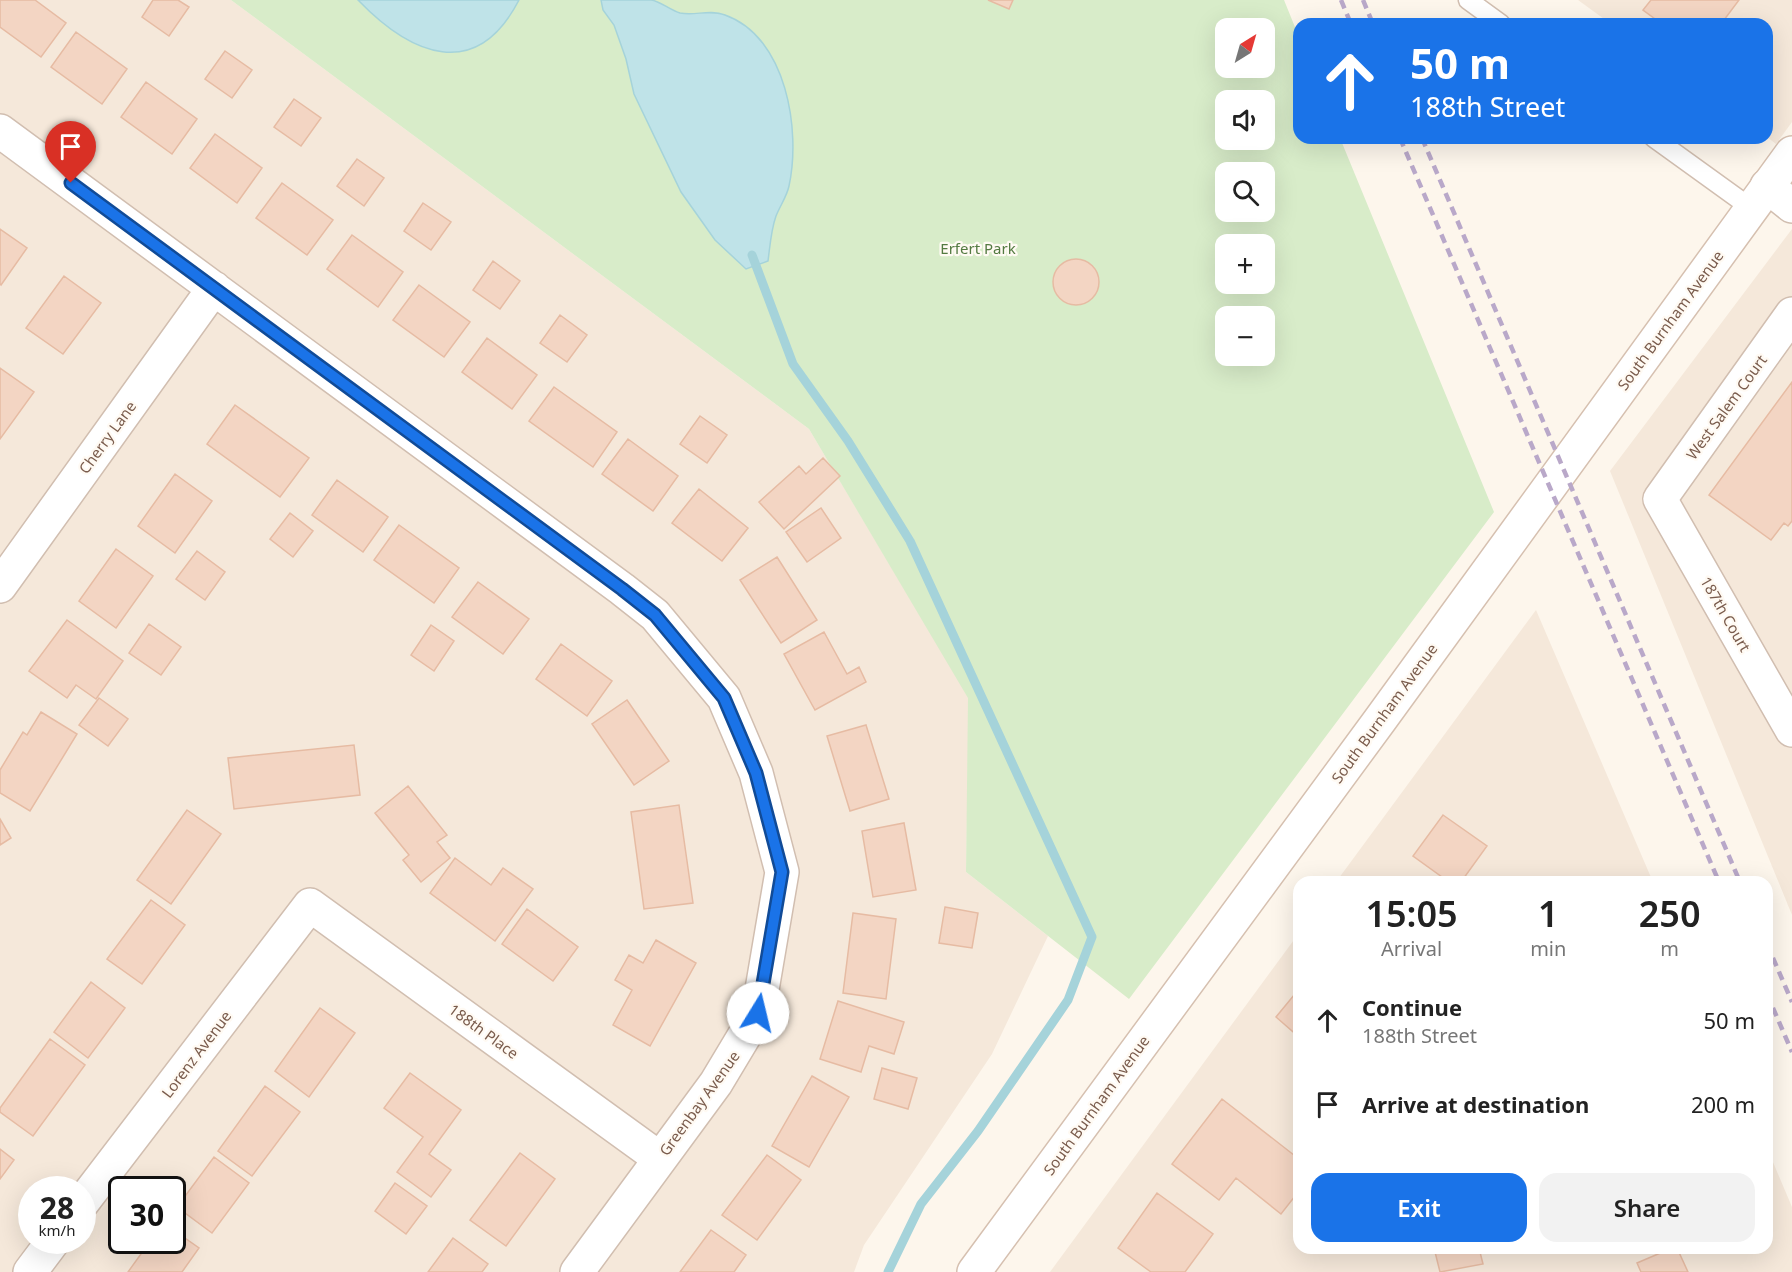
<!DOCTYPE html>
<meta charset="utf-8">
<style>
:root{--surface:#fff;--page:#f2f2f2;--text:#222;--muted:#767676;--accent:#1a73e8}
body{margin:0;font-family:"Noto Sans",sans-serif;background:var(--page);color:var(--text);height:100vh;display:flex;flex-direction:column;font-size:22px;white-space:nowrap}
*{box-sizing:border-box;margin:0}
p{font-size:20px;color:var(--muted)}
.icon{flex:none;width:33px;height:33px;fill:none;stroke:currentColor;stroke-width:2;stroke-linecap:round;stroke-linejoin:round}
.map{position:relative;flex:1;overflow:hidden}
.sheet{position:absolute;left:1293px;top:876px;width:480px;height:378px;display:flex;flex-direction:column;background:var(--surface);border-radius:18px;box-shadow:0 6px 24px #0002}
.sheet>*{flex:none}
.top-card{position:absolute;left:1293px;top:18px;width:480px;height:126px;border-radius:18px;box-shadow:0 6px 24px #0002;background:#1a73e8;color:#fff;overflow:hidden}
.needle{width:39px;rotate:37deg}
.fabs{position:absolute;left:1215px;top:18px;display:grid;gap:12px}
.fabs a{display:grid;place-items:center;width:60px;height:60px;border-radius:12px;background:var(--surface);box-shadow:0 6px 24px #0002;font-size:30px}
.speed{position:absolute;left:18px;top:1176px;display:flex;gap:12px;font-size:30px;font-weight:700;text-align:center}
.speed>*{display:grid;place-content:center;width:78px;height:78px;border-radius:50%;background:var(--surface);box-shadow:0 6px 24px #0002;line-height:1}
.speed small{font-size:15px;font-weight:400}
.speed .limit{border:3px solid #111;border-radius:9px;background:#fff;color:#111}
.pin{position:absolute;display:grid;place-items:center;width:51px;height:51px;color:#fff;margin:-62px -26px;border-radius:50% 50% 50% 0;rotate:-45deg;box-shadow:0 0 6px #0007}
.pin .icon{rotate:45deg}
.me{position:absolute;width:66px;margin:-33px;rotate:9deg;stroke-linejoin:round;filter:drop-shadow(0 0 4px #0008)}
.turn{display:flex;align-items:center;gap:21px;height:126px;padding:0 18px;font-size:27px}
.turn .icon{width:78px;height:78px;stroke-width:2.5}
.turn b{display:block;font-size:42px;line-height:51px}
.eta{display:flex;justify-content:space-evenly;align-items:center;height:102px;text-align:center}
.eta b{font-size:36px;font-weight:600;line-height:42px}
.primary-button{display:flex;gap:12px;margin-top:auto;padding:12px 18px}
.primary-button a{flex:1;height:69px;border-radius:18px;background:var(--accent);color:#fff;font-size:24px;font-weight:600;line-height:69px;text-align:center}
.primary-button a+a{background:var(--page);color:var(--text)}
ul{padding:0;list-style:none}
li{display:flex;align-items:center;gap:18px;height:84px;padding:0 18px}
li div{flex:1}
li b{display:block;font-size:22px}
li em{font-style:normal}
.map>svg:first-child{display:block}
.residential{fill:#f5e8da;fill-rule:evenodd}
.green{fill:#d8ecc9;fill-rule:evenodd}
.water{fill:#bfe3e8;stroke:#a5d3da;stroke-width:1.5}
.lines{fill:none;stroke-linecap:round;stroke-linejoin:round}
.stream{stroke:#a5d3da;stroke-width:9}
.building{fill:#f3d5c3;stroke:#e6bba3;stroke-width:1.5}
.service-casing{stroke:#d1beb0;stroke-width:21}
.minor-casing{stroke:#d1beb0;stroke-width:36}
.secondary-casing{stroke:#d6c0b0;stroke-width:36}
.service{stroke:#fff;stroke-width:18}
.minor{stroke:#fff;stroke-width:33}
.secondary{stroke:#fff;stroke-width:33}
.rail{stroke:#b9a8c9;stroke-width:4.5;stroke-dasharray:9 6;stroke-linecap:butt}
.route-casing{stroke:#114b97;stroke-width:15}
.route{stroke:#1a73e8;stroke-width:10}
.labels{text-anchor:middle;dominant-baseline:central;stroke-width:4.5;stroke-linejoin:round;paint-order:stroke}
.park-label{font-size:15px;fill:#537a41;stroke:#fffaf3}
.street-label{font-size:15px;fill:#7a5c4d;stroke:#fffaf3}
</style>
<div class="map">
<svg width="1792" height="1272" viewBox="0 0 1792 1272">
<rect width="100%" height="100%" fill="#fdf6ec"/>
<!-- residential -->
<path class="residential" d="M 0,0 L 231,0 L 809,429 L 969,698 L 966,872 L 1048,936 L 992,1054 L 864,1245 L 854,1272 L 0,1272 ZM 32,1190 L 82,1190 L 82,1240 L 32,1240 ZM 122,1190 L 172,1190 L 172,1240 L 122,1240 Z
M 1578,0 L 1792,0 L 1792,122 L 1776,144 L 1767,137 L 1767,24 L 1611,24 Z
M 1792,229 L 1792,915 L 1610,471 Z
M 1536,610 L 1653,882 L 1336,882 Z
M 1299,933 L 1299,1248 L 1767,1248 L 1767,1148 L 1792,1207 L 1792,1272 L 1050,1272 Z"/>
<!-- green -->
<path class="green" d="M 231,0 L 1284,0 L 1299,37 L 1299,138 L 1340,138 L 1494,512 L 1129,999 L 966,872 L 968,698 L 809,429 ZM 1226,28 L 1264,28 L 1264,68 L 1226,68 ZM 1226,100 L 1264,100 L 1264,140 L 1226,140 ZM 1226,172 L 1264,172 L 1264,212 L 1226,212 ZM 1226,244 L 1264,244 L 1264,284 L 1226,284 ZM 1226,316 L 1264,316 L 1264,356 L 1226,356 Z"/>
<!-- water -->
<path class="water" d="M 358,0 L 519,0 C 476,83 411,55 358,0 Z
M 601,0 C 617,0 636,0 651,0 C 660,1 670,10 680,13 C 696,16 709,9 725,15 C 787,37 801,131 789,186 C 787,196 780,206 776,216 C 771,230 770,246 768,261 L 746,269 L 715,240 L 681,192 L 634,94 L 626,59 L 614,25 L 603,10 Z"/>
<g class="lines">
<!-- stream -->
<path class="stream" d="M 752,255 L 793,364 L 848,441 L 910,541 L 1092,937 L 1068,1000 L 978,1131 L 921,1204 L 888,1272"/>
</g>
<!-- building -->
<path class="building" d="M 0,0 L 35,0 L 66,23 L 41,57 L 0,27 Z
M 153,0 L 178,0 L 189,7 L 169,36 L 142,17 Z
M 988,0 L 1013,0 L 1009,9 Z
M 1651,0 L 1739,0 L 1721,24 L 1662,24 L 1643,10 Z
M 76,32 L 127,69 L 102,104 L 51,67 Z
M 225,51 L 252,70 L 232,98 L 205,79 Z
M 146,82 L 197,119 L 172,154 L 121,117 Z
M 294,99 L 321,118 L 301,146 L 274,127 Z
M 215,134 L 262,168 L 237,203 L 190,168 Z
M 357,159 L 384,178 L 364,206 L 337,186 Z
M 282,183 L 333,220 L 307,255 L 256,218 Z
M 423,203 L 451,222 L 431,250 L 404,231 Z
M 0,229 L 27,248 L 1,285 L 0,284 Z
M 352,235 L 403,272 L 378,307 L 327,269 Z
M1053 282a23 23 0 1 1 46 0a23 23 0 1 1-46 0Z
M 493,261 L 520,281 L 500,309 L 473,290 Z
M 64,276 L 101,303 L 63,354 L 26,328 Z
M 419,285 L 470,322 L 444,357 L 393,320 Z
M 560,315 L 587,335 L 567,362 L 540,343 Z
M 487,338 L 537,375 L 512,409 L 462,372 Z
M 0,368 L 34,392 L 0,439 Z
M 1792,382 L 1792,521 L 1788,526 L 1784,523 L 1771,540 L 1709,495 Z
M 554,387 L 617,432 L 593,467 L 529,421 Z
M 235,405 L 309,458 L 280,497 L 207,444 Z
M 700,416 L 727,435 L 707,463 L 680,444 Z
M 628,439 L 678,476 L 653,511 L 602,474 Z
M 823,458 L 840,476 L 784,529 L 759,502 L 799,466 L 806,474 Z
M 175,474 L 212,501 L 175,553 L 138,526 Z
M 337,480 L 388,517 L 363,552 L 312,515 Z
M 699,489 L 748,528 L 722,561 L 672,523 Z
M 821,508 L 841,538 L 807,562 L 786,532 Z
M 290,513 L 313,531 L 293,557 L 270,539 Z
M 399,525 L 459,568 L 434,603 L 374,560 Z
M 116,549 L 153,576 L 116,628 L 79,601 Z
M 197,551 L 225,572 L 205,600 L 176,579 Z
M 777,557 L 817,620 L 781,643 L 740,580 Z
M 478,582 L 529,619 L 503,654 L 452,617 Z
M 67,620 L 123,661 L 96,699 L 76,685 L 67,698 L 29,671 Z
M 149,624 L 181,647 L 161,675 L 129,653 Z
M 431,625 L 454,641 L 434,671 L 411,655 Z
M 824,632 L 847,674 L 859,667 L 866,682 L 815,710 L 784,654 Z
M 561,644 L 612,681 L 587,716 L 536,679 Z
M 99,698 L 128,719 L 108,746 L 79,725 Z
M 627,700 L 669,761 L 634,785 L 592,724 Z
M 41,712 L 77,734 L 30,811 L 0,793 L 0,770 L 23,732 L 27,735 Z
M 866,725 L 889,799 L 850,811 L 827,736 Z
M 354,745 L 360,795 L 234,809 L 228,758 Z
M 408,786 L 447,835 L 437,842 L 450,858 L 421,882 L 403,860 L 409,855 L 375,813 Z
M 679,805 L 693,903 L 644,909 L 631,812 Z
M 187,810 L 221,834 L 171,904 L 137,880 Z
M 1443,815 L 1487,846 L 1461,882 L 1449,882 L 1413,856 Z
M 0,819 L 11,838 L 0,845 Z
M 904,823 L 916,890 L 873,897 L 862,831 Z
M 455,858 L 491,885 L 503,868 L 533,889 L 495,941 L 430,893 Z
M 151,900 L 185,925 L 142,984 L 107,959 Z
M 945,907 L 978,913 L 972,948 L 939,943 Z
M 527,909 L 578,947 L 553,981 L 502,944 Z
M 853,913 L 896,919 L 886,999 L 843,993 Z
M 656,940 L 696,963 L 650,1046 L 613,1025 L 632,990 L 615,980 L 629,955 L 643,963 Z
M 91,982 L 125,1008 L 88,1058 L 54,1032 Z
M 1299,989 L 1299,1037 L 1276,1017 Z
M 838,1001 L 904,1022 L 894,1054 L 869,1046 L 861,1072 L 820,1059 Z
M 320,1008 L 355,1033 L 309,1097 L 275,1071 Z
M 50,1039 L 85,1065 L 33,1136 L 0,1112 L 0,1108 Z
M 882,1068 L 917,1078 L 908,1109 L 874,1099 Z
M 410,1073 L 461,1110 L 429,1154 L 451,1170 L 431,1197 L 397,1172 L 423,1137 L 384,1108 Z
M 812,1076 L 849,1097 L 809,1167 L 772,1146 Z
M 265,1086 L 300,1112 L 252,1176 L 218,1151 Z
M 1222,1099 L 1299,1159 L 1299,1191 L 1281,1214 L 1236,1178 L 1219,1200 L 1172,1164 Z
M 0,1149 L 14,1160 L 0,1179 Z
M 520,1153 L 555,1179 L 506,1246 L 470,1220 Z
M 767,1155 L 801,1180 L 757,1240 L 722,1215 Z
M 214,1157 L 249,1183 L 212,1233 L 177,1207 Z
M 395,1183 L 427,1206 L 406,1234 L 375,1211 Z
M 1157,1193 L 1213,1234 L 1185,1272 L 1151,1272 L 1118,1248 Z
M 172,1229 L 199,1248 L 182,1272 L 128,1272 L 151,1240 L 172,1240 Z
M 711,1230 L 746,1255 L 734,1272 L 680,1272 Z
M 453,1238 L 488,1264 L 482,1272 L 428,1272 Z
M 1434,1248 L 1479,1248 L 1483,1264 L 1440,1272 Z
M 1672,1248 L 1677,1248 L 1688,1272 L 1641,1272 L 1637,1263 Z"/>
<g class="lines">
<!-- service casing -->
<g class="service-casing">
<path id="service" d="M 1468,0 L 1501,24
M 1654,138 L 1751,208"/>
</g>
<!-- minor casing -->
<g class="minor-casing">
<path id="minor" d="M 0,131 L 622,589 L 655,615 L 724,698 L 756,773 L 782,872 L 758,1013 L 716,1083 L 577,1272
M 1767,186 L 1792,206
M 1792,314 L 1660,499 L 1792,730
M 0,586 L 214,288
M 82,1203 L 310,905 L 659,1158
M 30,1272 L 54,1240"/>
</g>
<!-- secondary casing -->
<g class="secondary-casing">
<path id="secondary" d="M 974,1272 L 1380,720 L 1792,153"/>
</g>
<!-- service -->
<use href="#service" class="service"/>
<!-- minor -->
<use href="#minor" class="minor"/>
<!-- secondary -->
<use href="#secondary" class="secondary"/>
<!-- rail -->
<path class="rail" d="M 1341,0 L 1351,24
M 1363,0 L 1373,24
M 1400,138 L 1719,882
M 1422,138 L 1740,882
M 1767,944 L 1792,1002
M 1767,994 L 1792,1052"/>
</g>
<g class="lines">
<!-- route casing -->
<g class="route-casing">
<path id="route" d="M 71,183 L 622,589 L 655,615 L 724,698 L 756,773 L 782,872 L 758,1013"/>
</g>
<!-- route -->
<use href="#route" class="route"/>
</g>
<g class="labels">
<!-- park labels -->
<g class="park-label">
<text x="978" y="248">Erfert Park</text>
</g>
<!-- street labels -->
<g class="street-label">
<text transform="translate(1670 320) rotate(-54)">South Burnham Avenue</text>
<text transform="translate(1726 407) rotate(-54)">West Salem Court</text>
<text transform="translate(107 437) rotate(-54)">Cherry Lane</text>
<text transform="translate(1726 614) rotate(60)">187th Court</text>
<text transform="translate(1384 713) rotate(-54)">South Burnham Avenue</text>
<text transform="translate(484 1031) rotate(36)">188th Place</text>
<text transform="translate(196 1054) rotate(-53)">Lorenz Avenue</text>
<text transform="translate(699 1103) rotate(-54)">Greenbay Avenue</text>
<text transform="translate(1096 1105) rotate(-54)">South Burnham Avenue</text>
</g>
</g>
</svg>
<div class="fabs">
<a><svg class="needle" viewBox="-14 -14 28 28"><path d="M0-13l5 13h-10z" fill="#e53935"/><path d="M0 13l5-13h-10z" fill="#767676"/></svg></a>
<a><svg class="icon" aria-label="sound" viewBox="0 0 24 24"><path d="M4 9h4l5-4v14l-5-4H4zM17 9q2 3 0 6"/></svg></a>
<a><svg class="icon" aria-label="search" viewBox="0 0 24 24"><circle cx="10" cy="10" r="6"/><path d="M15 15l6 6"/></svg></a>
<a>+</a>
<a>−</a>
</div>
<div class="speed"><div>28<small>km/h</small></div><div class="limit">30</div></div>
<div class="pin" style="left:71px;top:183px;background:#d93025"><svg class="icon" aria-label="arrive" viewBox="0 0 24 24"><path d="M6 21V4h12l-3 4 3 4H6"/></svg></div>
<svg class="me" style="left:758px;top:1013px" viewBox="-20 -20 40 40"><circle r="19" fill="#fff"/><path d="M0-13L10 11 0 6-10 11z" fill="#1a73e8"/></svg>
<div class="top-card">
<div class="turn"><svg class="icon" aria-label="ahead" viewBox="0 0 24 24"><path d="M12 20V5M6 11l6-6 6 6"/></svg><div><b>50 m</b>188th Street</div></div>
</div>
<section class="sheet">
<div class="eta">
<div><b>15:05</b><p>Arrival</p></div>
<div><b>1</b><p>min</p></div>
<div><b>250</b><p>m</p></div>
</div>
<ul>
<li><svg class="icon" aria-label="ahead" viewBox="0 0 24 24"><path d="M12 20V5M6 11l6-6 6 6"/></svg><div><b>Continue</b><p>188th Street</p></div><em>50 m</em></li>
<li><svg class="icon" aria-label="arrive" viewBox="0 0 24 24"><path d="M6 21V4h12l-3 4 3 4H6"/></svg><div><b>Arrive at destination</b></div><em>200 m</em></li>
</ul>
<div class="primary-button"><a>Exit</a><a>Share</a></div>
</section>
</div>
